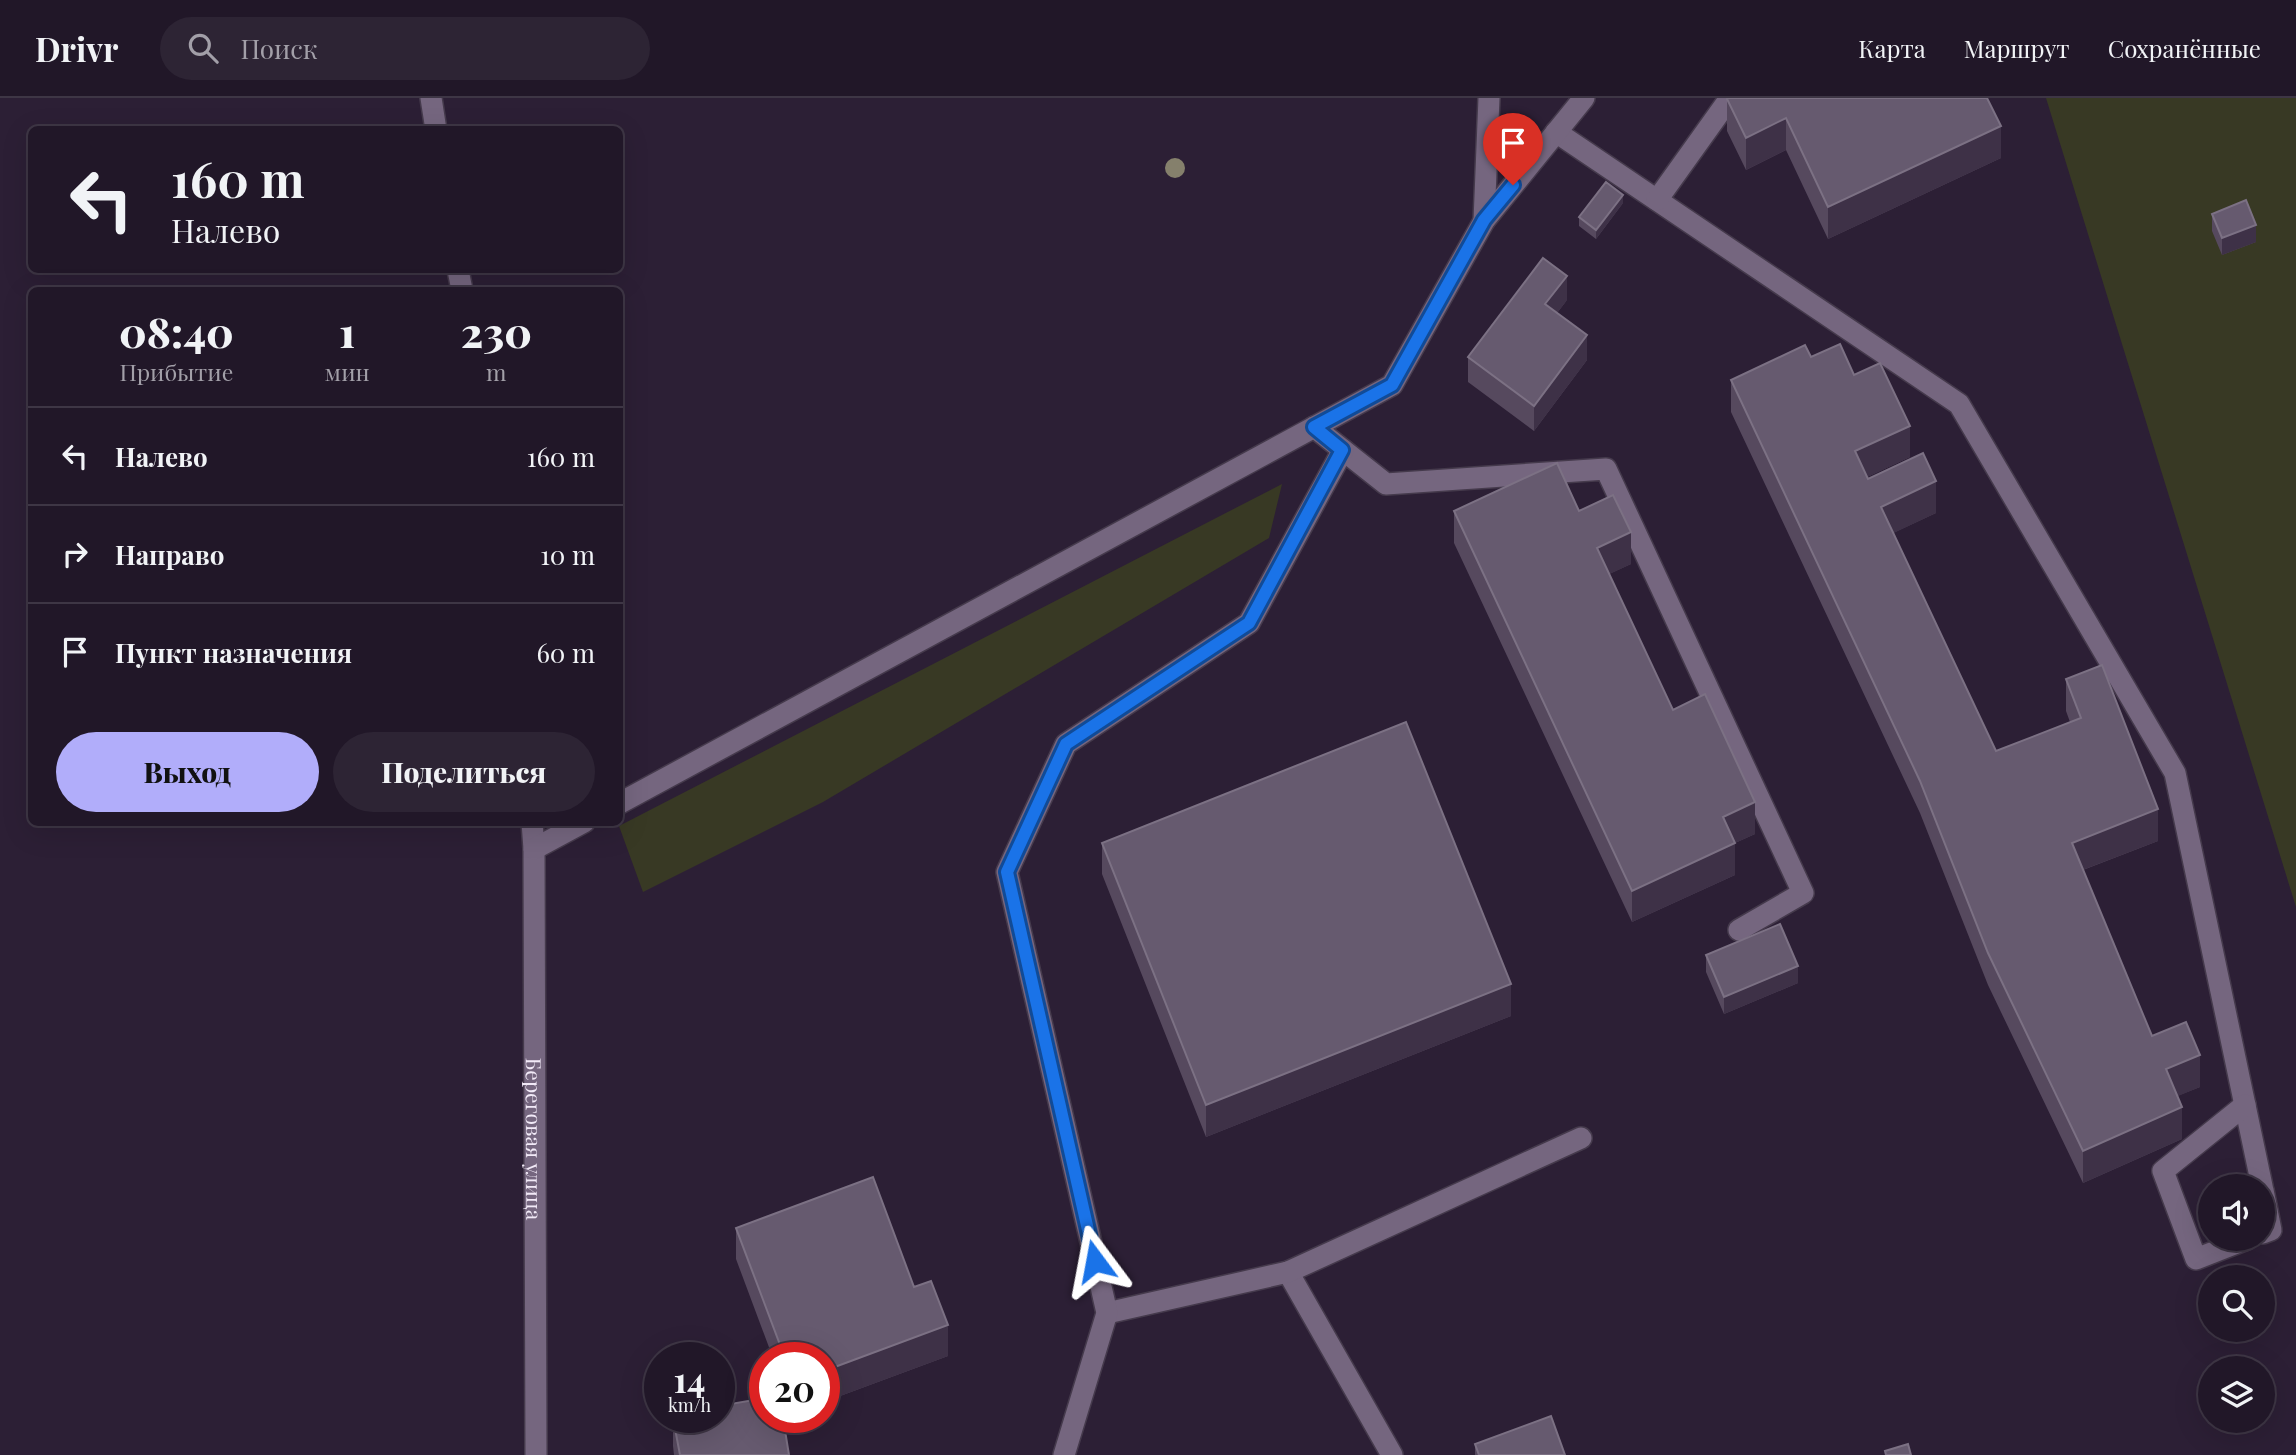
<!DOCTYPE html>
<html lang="ru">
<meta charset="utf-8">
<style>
:root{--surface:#211728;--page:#2d2434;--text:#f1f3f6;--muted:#a29fa8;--line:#3e3645;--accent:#b1adfa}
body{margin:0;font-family:"Playfair Display",serif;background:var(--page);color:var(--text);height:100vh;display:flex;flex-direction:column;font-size:26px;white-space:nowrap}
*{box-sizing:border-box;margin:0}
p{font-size:23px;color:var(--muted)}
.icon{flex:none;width:38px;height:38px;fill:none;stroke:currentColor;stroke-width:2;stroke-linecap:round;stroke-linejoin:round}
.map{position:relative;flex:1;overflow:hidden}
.drawer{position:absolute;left:28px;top:189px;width:595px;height:539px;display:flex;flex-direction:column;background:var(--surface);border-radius:10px;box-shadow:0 7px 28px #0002,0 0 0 2px var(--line)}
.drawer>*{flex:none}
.banner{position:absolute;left:28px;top:28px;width:595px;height:147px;border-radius:10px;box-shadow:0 7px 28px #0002,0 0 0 2px var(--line);background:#211728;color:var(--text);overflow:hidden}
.buttons{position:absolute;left:2198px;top:1076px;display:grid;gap:14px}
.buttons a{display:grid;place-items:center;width:77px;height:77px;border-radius:50%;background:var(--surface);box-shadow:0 7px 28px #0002,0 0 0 2px var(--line);font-size:35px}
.speed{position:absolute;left:644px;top:1244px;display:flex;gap:14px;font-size:35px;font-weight:700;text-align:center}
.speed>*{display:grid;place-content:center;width:91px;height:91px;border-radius:50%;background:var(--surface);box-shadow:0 7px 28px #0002,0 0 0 2px var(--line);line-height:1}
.speed small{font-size:18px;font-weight:400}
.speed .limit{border:10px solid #d22;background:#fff;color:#111}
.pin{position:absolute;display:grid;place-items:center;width:60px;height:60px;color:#fff;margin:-72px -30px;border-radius:50% 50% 50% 0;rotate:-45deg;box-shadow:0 0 7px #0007}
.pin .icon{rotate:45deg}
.me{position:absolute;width:77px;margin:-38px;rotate:347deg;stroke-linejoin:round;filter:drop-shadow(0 0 5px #0008)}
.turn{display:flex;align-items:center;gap:24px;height:147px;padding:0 28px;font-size:32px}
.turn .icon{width:91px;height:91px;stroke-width:2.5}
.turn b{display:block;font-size:49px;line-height:60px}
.eta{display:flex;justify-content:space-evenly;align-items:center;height:119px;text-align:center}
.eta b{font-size:42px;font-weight:800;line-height:49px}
.button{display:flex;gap:14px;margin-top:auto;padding:14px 28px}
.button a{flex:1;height:80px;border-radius:42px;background:var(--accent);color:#111;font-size:28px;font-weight:800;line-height:80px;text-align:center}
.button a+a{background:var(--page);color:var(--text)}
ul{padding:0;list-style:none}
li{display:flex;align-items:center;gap:21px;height:98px;padding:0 28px;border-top:2px solid var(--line)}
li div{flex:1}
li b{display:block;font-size:26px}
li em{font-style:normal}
header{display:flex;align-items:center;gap:42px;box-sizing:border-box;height:98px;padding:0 35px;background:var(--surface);border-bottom:2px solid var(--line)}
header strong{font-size:33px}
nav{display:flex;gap:38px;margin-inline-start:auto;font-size:24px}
.search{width:490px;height:63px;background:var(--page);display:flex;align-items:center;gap:18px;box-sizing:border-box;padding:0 24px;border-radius:38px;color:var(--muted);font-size:26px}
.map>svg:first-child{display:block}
.green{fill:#383924}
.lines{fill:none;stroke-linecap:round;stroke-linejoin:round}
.minor-casing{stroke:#453a4c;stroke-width:24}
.minor{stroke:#75667f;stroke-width:21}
.tree{fill:#85806c}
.wall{fill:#56495e}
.shaded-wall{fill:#3e3147}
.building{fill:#665a6f;stroke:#7c7184;stroke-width:2}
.route-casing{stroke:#114b97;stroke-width:18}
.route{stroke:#1a73e8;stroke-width:12}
.labels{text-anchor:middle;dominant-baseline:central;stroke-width:7;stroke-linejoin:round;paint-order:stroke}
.street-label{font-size:21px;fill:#f1e9f7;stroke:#23162b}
</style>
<header>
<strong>Drivr</strong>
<div class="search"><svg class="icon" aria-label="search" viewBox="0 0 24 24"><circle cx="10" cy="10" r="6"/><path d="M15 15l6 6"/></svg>Поиск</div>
<nav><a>Карта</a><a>Маршрут</a><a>Сохранённые</a></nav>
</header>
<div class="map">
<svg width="2296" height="1357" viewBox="0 0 2296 1357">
<rect width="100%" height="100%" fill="#2c1f35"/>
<!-- green -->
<path class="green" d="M 2046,0 L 2296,0 L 2296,809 Z
M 1282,386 L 1269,440 L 823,704 L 643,794 L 619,728 Z"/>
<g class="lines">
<!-- minor casing -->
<g class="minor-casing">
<g id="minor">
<path d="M 431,0 L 436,32"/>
<path d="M 1556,34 L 1959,306 L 2175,675 L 2262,1088"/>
<path d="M 1657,102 L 1730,0"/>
<path d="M 1484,123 L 1489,0"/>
<path d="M 458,172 L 462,192"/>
<path d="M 1314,329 L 1386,386 L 1606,371 L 1803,795 L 1739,832"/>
<path d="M 620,705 L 1392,287 L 1484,123 L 1584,0"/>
<path id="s1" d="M 532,724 L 534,751 L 536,1357"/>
<path d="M 534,751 L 584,724"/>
<path d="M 2245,1007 L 2163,1073 L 2196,1161 L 2247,1141"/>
<path d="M 2263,1092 L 2271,1132 L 2263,1135"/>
<path d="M 1288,1174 L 1392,1357"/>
<path d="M 1107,1215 L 1288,1174 L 1581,1040"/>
<path d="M 1064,1357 L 1107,1215 L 1007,774 L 1066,646 L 1249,525 L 1343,352"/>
</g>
</g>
<!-- minor -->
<use href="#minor" class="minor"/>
</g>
<!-- trees -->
<circle class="tree" cx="1175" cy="70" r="10"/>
<!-- wall -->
<path class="wall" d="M 1727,1 L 2001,60 L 1828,141 L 1786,52 L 1746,72 L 1727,33 Z
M 1623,105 L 1596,141 L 1579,128 L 1579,119 Z
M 2212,116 L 2256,144 L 2222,157 L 2212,133 Z
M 1567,202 L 1557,215 L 1587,262 L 1534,333 L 1468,284 L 1468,259 Z
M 1811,259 L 1854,277 L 1910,359 L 1867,379 L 1868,381 L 1936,415 L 1893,435 L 1996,653 L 2070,624 L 2066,613 L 2066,581 L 2158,743 L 2083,772 L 2152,938 L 2200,989 L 2177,998 L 2182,1041 L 2083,1085 L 1988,887 L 1920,715 L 1731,314 L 1731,282 Z
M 1454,413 L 1579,413 L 1631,466 L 1609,476 L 1673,612 L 1755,736 L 1735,745 L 1735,777 L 1632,824 L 1454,445 Z
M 1102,745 L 1511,918 L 1206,1039 L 1102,776 Z
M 1706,857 L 1798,885 L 1724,916 L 1706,874 Z
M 736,1130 L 914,1189 L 948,1258 L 824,1304 L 824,1260 L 773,1260 L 736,1161 Z
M 673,1320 L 719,1320 L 789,1357 L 674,1357 L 673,1348 Z
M 1475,1346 L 1565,1357 L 1475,1357 Z"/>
<!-- shaded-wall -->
<path class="shaded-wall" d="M 1786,20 L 1786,52 L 1746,72 L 1746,40 Z
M 2001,28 L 2001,60 L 1828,141 L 1828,109 Z
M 1623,97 L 1623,105 L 1596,141 L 1596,132 Z
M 2256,127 L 2256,144 L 2222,157 L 2222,140 Z
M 1567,178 L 1567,202 L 1545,231 L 1545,206 Z
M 1587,237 L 1587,262 L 1534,333 L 1534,308 Z
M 1910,328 L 1910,359 L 1855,385 L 1855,353 Z
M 1936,383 L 1936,415 L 1881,441 L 1881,409 Z
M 1631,434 L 1631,466 L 1597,482 L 1597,450 Z
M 1755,704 L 1755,736 L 1735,745 L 1735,777 L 1632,824 L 1632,793 L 1723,719 Z
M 2158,711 L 2158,743 L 2072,776 L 2072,745 Z
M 1798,868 L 1798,885 L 1724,916 L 1724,899 Z
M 1511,886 L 1511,918 L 1206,1039 L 1206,1007 Z
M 2200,957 L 2200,989 L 2166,1003 L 2166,971 Z
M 2182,1009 L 2182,1041 L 2083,1085 L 2083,1053 Z
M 948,1227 L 948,1258 L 824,1304 L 824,1273 Z"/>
<!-- building -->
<path class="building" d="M 1729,0 L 1987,0 L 2001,28 L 1828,109 L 1786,20 L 1746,40 L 1727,1 Z
M 1606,84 L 1623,97 L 1596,132 L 1579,119 Z
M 2246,102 L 2256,127 L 2222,140 L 2212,116 Z
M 1543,160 L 1567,178 L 1545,206 L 1587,237 L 1534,308 L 1468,259 Z
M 1840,246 L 1854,277 L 1880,265 L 1910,328 L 1855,353 L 1868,381 L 1923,355 L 1936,383 L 1881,409 L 1996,653 L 2081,620 L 2066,581 L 2102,567 L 2158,711 L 2072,745 L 2152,938 L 2186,924 L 2200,957 L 2166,971 L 2182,1009 L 2083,1053 L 1988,855 L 1920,683 L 1731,282 L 1805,247 L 1811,259 Z
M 1557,365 L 1579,413 L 1613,397 L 1631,434 L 1597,450 L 1673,612 L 1705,596 L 1755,704 L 1723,719 L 1735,745 L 1632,793 L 1454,413 Z
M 1406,624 L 1511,886 L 1206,1007 L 1102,745 Z
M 1780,826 L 1798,868 L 1724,899 L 1706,857 Z
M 873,1079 L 914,1189 L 931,1183 L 948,1227 L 824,1273 L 824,1260 L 785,1260 L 736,1130 Z
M 765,1300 L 765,1320 L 783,1320 L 789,1357 L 680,1357 L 673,1320 L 719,1320 L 719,1308 Z
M 1551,1318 L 1565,1357 L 1479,1357 L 1475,1346 Z
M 1908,1346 L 1911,1357 L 1886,1357 L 1885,1353 Z"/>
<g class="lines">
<!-- route casing -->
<g class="route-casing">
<path id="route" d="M 1095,1163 L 1007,774 L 1066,646 L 1249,525 L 1342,352 L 1314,329 L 1392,287 L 1484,122 L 1513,87"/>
</g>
<!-- route -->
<use href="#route" class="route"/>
</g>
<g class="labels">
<!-- street labels -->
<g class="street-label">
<text stroke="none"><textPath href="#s1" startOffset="317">Береговая улица</textPath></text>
</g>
</g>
</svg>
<div class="buttons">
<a><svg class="icon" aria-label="sound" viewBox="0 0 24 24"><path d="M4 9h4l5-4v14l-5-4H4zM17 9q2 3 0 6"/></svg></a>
<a><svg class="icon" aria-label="search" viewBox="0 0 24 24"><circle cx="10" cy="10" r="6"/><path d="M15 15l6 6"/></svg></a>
<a><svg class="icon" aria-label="layers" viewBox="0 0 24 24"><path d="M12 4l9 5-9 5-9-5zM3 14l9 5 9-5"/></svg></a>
</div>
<div class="speed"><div>14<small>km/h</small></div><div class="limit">20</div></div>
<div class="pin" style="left:1513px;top:87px;background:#d93025"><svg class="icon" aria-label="arrive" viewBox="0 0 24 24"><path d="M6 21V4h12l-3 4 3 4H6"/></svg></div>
<svg class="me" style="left:1095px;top:1163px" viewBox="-20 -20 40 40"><path d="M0-17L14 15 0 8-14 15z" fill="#1a73e8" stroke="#fff" stroke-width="4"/></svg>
<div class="banner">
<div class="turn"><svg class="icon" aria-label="left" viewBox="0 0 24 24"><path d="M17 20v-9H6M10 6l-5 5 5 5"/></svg><div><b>160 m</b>Налево</div></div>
</div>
<section class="drawer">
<div class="eta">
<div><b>08:40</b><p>Прибытие</p></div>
<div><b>1</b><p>мин</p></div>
<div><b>230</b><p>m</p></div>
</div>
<ul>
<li><svg class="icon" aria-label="left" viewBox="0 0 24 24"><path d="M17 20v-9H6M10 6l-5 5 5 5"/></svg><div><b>Налево</b></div><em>160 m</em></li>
<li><svg class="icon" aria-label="right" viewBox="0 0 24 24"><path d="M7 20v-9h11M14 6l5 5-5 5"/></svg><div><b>Направо</b></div><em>10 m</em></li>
<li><svg class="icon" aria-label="arrive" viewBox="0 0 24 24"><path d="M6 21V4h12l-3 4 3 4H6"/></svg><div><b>Пункт назначения</b></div><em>60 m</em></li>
</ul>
<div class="button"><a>Выход</a><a>Поделиться</a></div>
</section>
</div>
